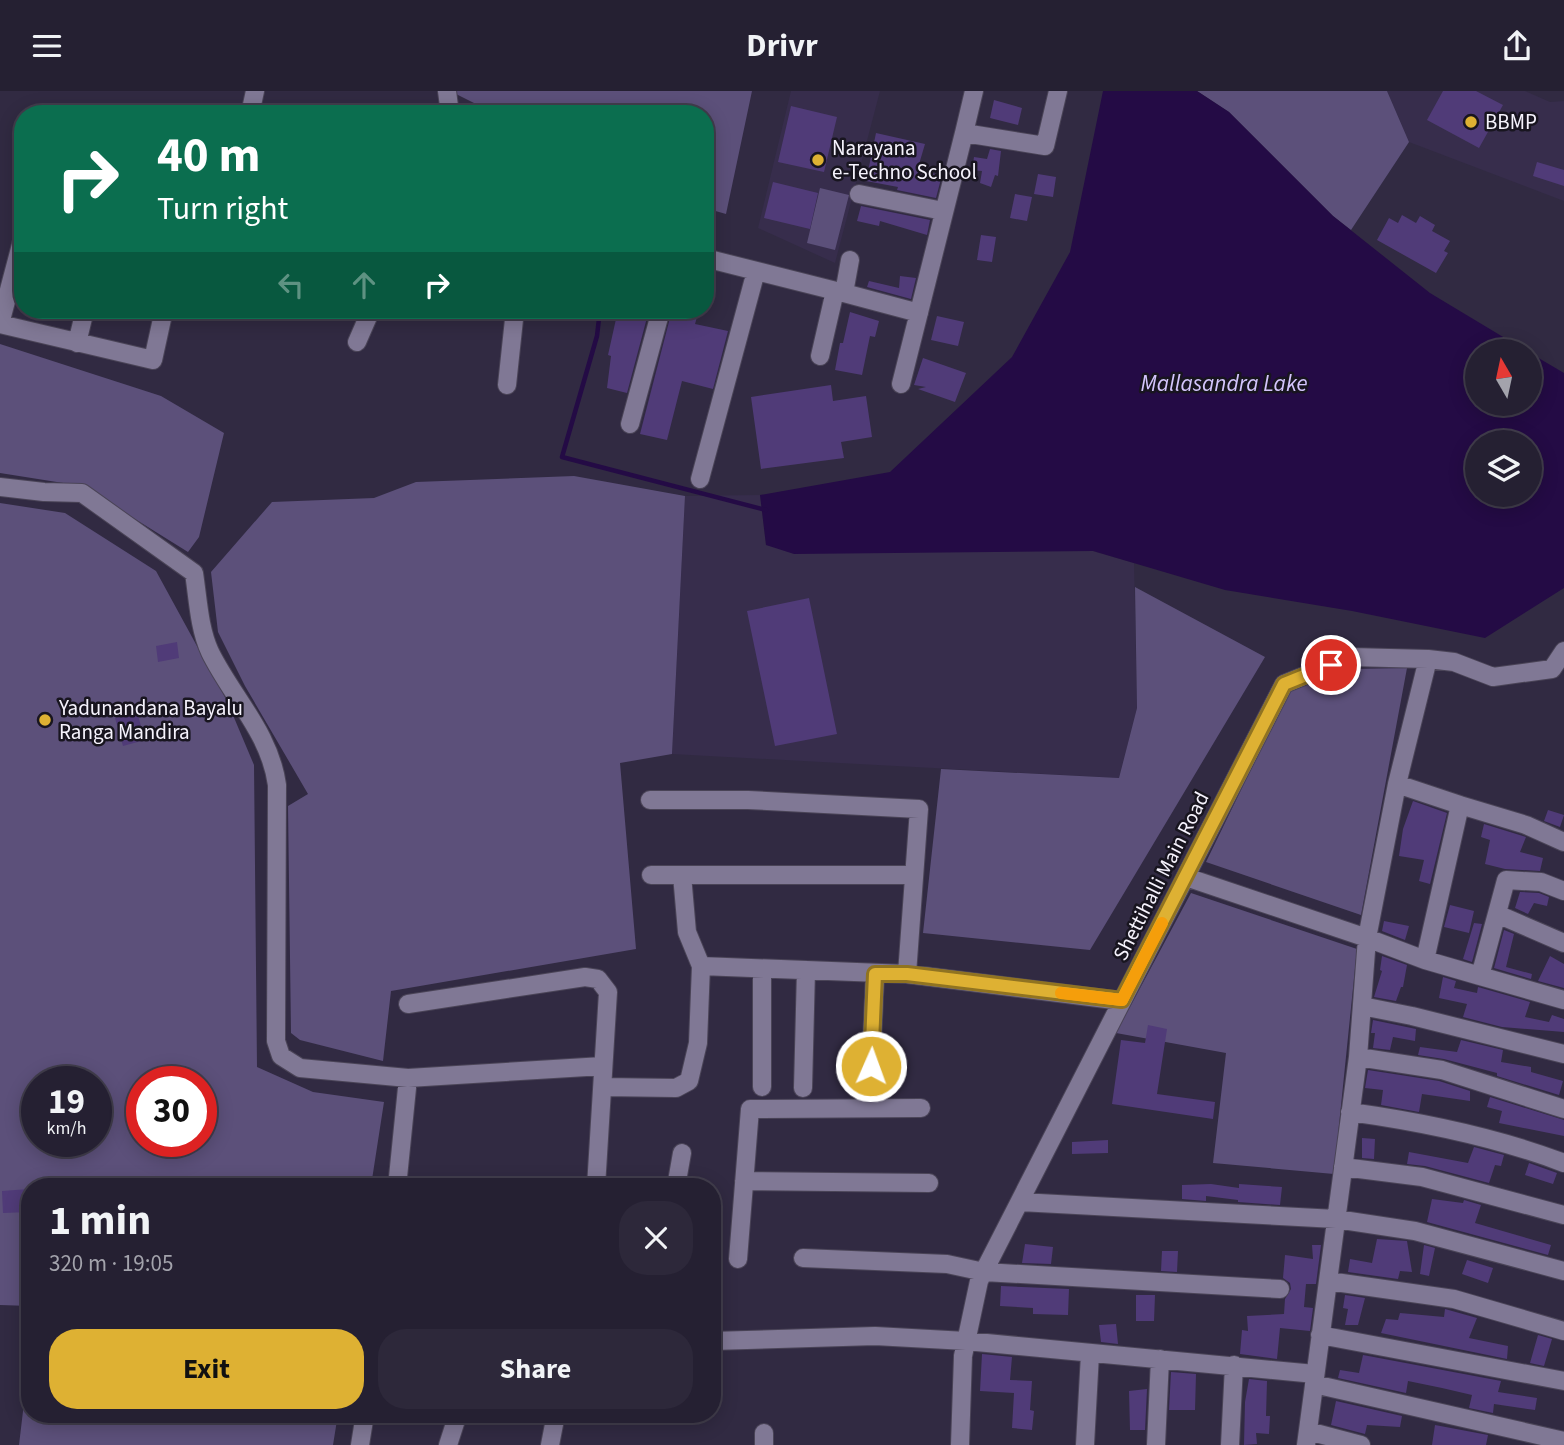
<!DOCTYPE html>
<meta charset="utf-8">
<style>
:root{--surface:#252032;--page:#2d283a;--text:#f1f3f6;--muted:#a3a3ac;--line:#423e4d;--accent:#deb133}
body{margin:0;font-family:"Source Sans 3",sans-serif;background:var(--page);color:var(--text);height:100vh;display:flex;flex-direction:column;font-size:26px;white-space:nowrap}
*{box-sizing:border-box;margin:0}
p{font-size:23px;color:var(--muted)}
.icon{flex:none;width:38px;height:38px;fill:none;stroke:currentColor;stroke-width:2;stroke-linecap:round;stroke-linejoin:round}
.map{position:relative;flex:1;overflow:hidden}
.drawer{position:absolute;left:21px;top:1087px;width:700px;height:245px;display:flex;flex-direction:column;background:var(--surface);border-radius:28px;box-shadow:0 4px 18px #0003,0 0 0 2px var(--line)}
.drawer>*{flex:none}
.hud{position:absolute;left:14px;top:14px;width:700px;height:214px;border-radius:28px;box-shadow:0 4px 18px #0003,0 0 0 2px var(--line);background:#0b6e4f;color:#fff;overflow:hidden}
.needle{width:46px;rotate:351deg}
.fabs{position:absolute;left:1465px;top:248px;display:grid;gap:14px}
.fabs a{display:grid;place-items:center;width:77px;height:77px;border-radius:50%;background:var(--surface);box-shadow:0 4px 18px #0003,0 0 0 2px var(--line);font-size:35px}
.speed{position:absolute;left:21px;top:975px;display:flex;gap:14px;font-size:35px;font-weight:700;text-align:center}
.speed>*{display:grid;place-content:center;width:91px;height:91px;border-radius:50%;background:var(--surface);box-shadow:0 4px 18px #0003,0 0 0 2px var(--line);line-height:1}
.speed small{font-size:18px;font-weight:400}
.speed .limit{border:10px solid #d22;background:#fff;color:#111}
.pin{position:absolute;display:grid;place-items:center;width:60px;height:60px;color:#fff;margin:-30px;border:4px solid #fff;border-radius:50%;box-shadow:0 2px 7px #0007}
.me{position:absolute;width:77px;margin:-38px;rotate:2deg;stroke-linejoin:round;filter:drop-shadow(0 0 5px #0008)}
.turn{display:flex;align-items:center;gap:24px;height:147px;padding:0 28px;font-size:32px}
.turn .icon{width:91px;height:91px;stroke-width:2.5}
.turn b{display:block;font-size:49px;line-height:60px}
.lanes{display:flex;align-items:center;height:66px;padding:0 28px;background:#0003;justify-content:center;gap:35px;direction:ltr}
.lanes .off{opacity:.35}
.round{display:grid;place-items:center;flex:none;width:74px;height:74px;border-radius:28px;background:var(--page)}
.summary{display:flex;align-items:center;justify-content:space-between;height:119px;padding:0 28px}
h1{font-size:42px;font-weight:700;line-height:52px}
.cta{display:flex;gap:14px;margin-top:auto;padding:14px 28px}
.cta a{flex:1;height:80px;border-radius:28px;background:var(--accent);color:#111;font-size:28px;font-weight:700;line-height:80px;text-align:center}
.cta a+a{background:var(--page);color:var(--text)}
header{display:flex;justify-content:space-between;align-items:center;height:91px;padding:0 28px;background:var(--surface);font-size:32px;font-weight:700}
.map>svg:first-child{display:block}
.built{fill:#372d4c}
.green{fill:#5c507a;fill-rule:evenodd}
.water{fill:#240b45;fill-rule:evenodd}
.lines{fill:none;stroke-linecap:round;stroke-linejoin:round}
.stream{stroke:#240b45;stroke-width:4.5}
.building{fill:#503b78}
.minor-casing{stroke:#4a4457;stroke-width:20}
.minor{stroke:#807895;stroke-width:18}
.route-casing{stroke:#907321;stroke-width:18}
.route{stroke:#deb133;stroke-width:12}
.slow{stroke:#f59e0b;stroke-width:12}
.poi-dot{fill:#deb133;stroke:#18151f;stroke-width:2.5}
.labels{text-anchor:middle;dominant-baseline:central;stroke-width:5;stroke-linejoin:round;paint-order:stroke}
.poi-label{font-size:21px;fill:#f6f3fd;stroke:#18151f;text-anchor:start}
.street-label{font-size:21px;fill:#f6f3fd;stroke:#18151f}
.water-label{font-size:23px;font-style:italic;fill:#d4c5fd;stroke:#18151f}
</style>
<header><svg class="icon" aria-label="menu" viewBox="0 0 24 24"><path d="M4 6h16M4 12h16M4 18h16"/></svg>Drivr<svg class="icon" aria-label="share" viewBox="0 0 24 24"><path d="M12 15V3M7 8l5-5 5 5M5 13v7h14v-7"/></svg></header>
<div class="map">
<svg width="1564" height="1354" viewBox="0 0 1564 1354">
<rect width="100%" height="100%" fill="#312a42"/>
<!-- built -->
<path class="built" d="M 791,0 L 880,0 L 835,172 L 758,137 Z
M 1387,0 L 1525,0 L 1550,11 L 1564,10 L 1564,110 L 1409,51 Z
M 760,404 L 766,454 L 1093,460 L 1134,472 L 1137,617 L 1119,687 L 672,663 L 685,405 Z"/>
<!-- green -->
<path class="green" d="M 457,0 L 752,0 L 726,123 L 705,117 L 705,23 L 496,23 L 456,3 Z
M 1197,0 L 1387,0 L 1409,51 L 1351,139 L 1333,125 L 1229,21 Z
M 820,97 L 849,104 L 835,159 L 807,152 Z
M 0,253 L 161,305 L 224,342 L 199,446 L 188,461 L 82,395 L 0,382 Z
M 574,385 L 685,405 L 672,663 L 620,672 L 636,858 L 391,900 L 383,970 L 300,949 L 291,942 L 288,715 L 308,703 L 245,595 L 218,541 L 211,481 L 272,411 L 374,407 L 416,391 Z
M 0,412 L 65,422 L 156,480 L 227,610 L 254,674 L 257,976 L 313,1001 L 384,1011 L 371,1095 L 30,1096 L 30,1215 L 0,1214 ZM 37,990 L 96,990 L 96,1050 L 37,1050 ZM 142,990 L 201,990 L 201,1050 L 142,1050 Z
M 1135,496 L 1265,566 L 1090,859 L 923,842 L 941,678 L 1119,687 L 1137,617 Z
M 1407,577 L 1361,824 L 1206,771 L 1290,598 L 1350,578 Z
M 1191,802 L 1357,858 L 1334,1083 L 1213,1072 L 1226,962 L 1116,942 Z
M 30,1261 L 30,1323 L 338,1323 L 333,1354 L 19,1354 Z"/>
<!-- water -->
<path class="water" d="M 1103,0 L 1197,0 L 1229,21 L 1333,125 L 1430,202 L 1528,261 L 1477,261 L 1477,313 L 1530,313 L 1530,262 L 1564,282 L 1564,497 L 1485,547 L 1352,520 L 1225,499 L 1093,460 L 794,463 L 766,454 L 760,404 L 890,381 L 1012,266 L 1070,161 ZM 1477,352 L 1530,352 L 1530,404 L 1477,404 Z"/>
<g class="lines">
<!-- stream -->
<path class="stream" d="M 465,17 L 477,23
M 600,219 L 597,245 L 562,366 L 766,419"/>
</g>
<!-- building -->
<path class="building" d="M 1443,0 L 1476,0 L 1503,14 L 1479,57 L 1427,29 Z
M 994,9 L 1022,17 L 1018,34 L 990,27 Z
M 791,15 L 837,26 L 824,81 L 778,71 Z
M 876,42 L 925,53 L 917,80 L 942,84 L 936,107 L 897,99 L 898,96 L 866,90 Z
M 990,58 L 1001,60 L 998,85 L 995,84 L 991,96 L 980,92 L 982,80 L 972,79 L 974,66 L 987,68 Z
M 1537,71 L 1564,79 L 1564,95 L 1533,85 Z
M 1038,83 L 1056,86 L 1053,106 L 1034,103 Z
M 773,91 L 818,102 L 810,138 L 764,127 Z
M 1015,103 L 1032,106 L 1027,130 L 1010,127 Z
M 861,115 L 930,129 L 927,144 L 880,130 L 879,135 L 857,130 Z
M 1402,124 L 1416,132 L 1420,125 L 1435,134 L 1432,140 L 1450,150 L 1444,160 L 1448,162 L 1436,182 L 1377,149 L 1389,127 L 1398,132 Z
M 981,144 L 996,146 L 992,171 L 977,169 Z
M 900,185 L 916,187 L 911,208 L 867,196 L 869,190 L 899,197 Z
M 618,219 L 649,219 L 627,302 L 607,297 L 611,265 L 608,264 Z
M 672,219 L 699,219 L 695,233 L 728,240 L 713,298 L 682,290 L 667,349 L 640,343 Z
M 850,221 L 879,230 L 875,246 L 870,245 L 862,284 L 835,279 L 840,252 L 843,252 Z
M 937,225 L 964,231 L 958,255 L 931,249 Z
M 923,267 L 966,282 L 955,311 L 918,298 L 926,296 L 914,294 Z
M 831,294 L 833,310 L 866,305 L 872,346 L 841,351 L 844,367 L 761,378 L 751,306 Z
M 809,507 L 837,643 L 775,655 L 747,520 Z
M 177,551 L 179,567 L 158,571 L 156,555 Z
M 137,621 L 145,649 L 123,655 L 115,627 Z
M 1413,710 L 1447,722 L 1430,793 L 1419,790 L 1424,769 L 1399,765 L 1403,738 Z
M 1548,719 L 1564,724 L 1560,736 L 1544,730 Z
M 1484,733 L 1526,746 L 1520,761 L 1543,767 L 1540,780 L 1505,778 L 1485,773 L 1490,749 L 1481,746 Z
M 1520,801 L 1539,802 L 1549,806 L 1547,815 L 1534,812 L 1528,823 L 1515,817 Z
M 1450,814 L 1474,820 L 1469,842 L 1444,836 Z
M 1384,830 L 1409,835 L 1405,849 L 1382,840 Z
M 1474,832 L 1482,833 L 1472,871 L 1463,868 Z
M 1504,839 L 1514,843 L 1506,876 L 1532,883 L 1531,888 L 1494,877 Z
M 1382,865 L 1407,874 L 1403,896 L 1401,896 L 1396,910 L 1374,906 L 1382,880 L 1380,879 Z
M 1550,865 L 1564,873 L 1564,897 L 1538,890 Z
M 1443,886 L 1456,890 L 1454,897 L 1477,902 L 1478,896 L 1530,911 L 1525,926 L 1549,931 L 1552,924 L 1564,928 L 1564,941 L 1502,936 L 1463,926 L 1467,913 L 1439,907 Z
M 1373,929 L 1416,938 L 1415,950 L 1393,946 L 1390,959 L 1373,957 L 1375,942 L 1371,942 Z
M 1148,934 L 1167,938 L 1157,1003 L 1215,1011 L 1213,1028 L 1112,1013 L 1121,949 L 1145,952 Z
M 1461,949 L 1503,959 L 1501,971 L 1531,976 L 1531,981 L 1563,990 L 1559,1004 L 1497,985 L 1497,982 L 1444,968 L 1418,964 L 1420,956 L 1457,961 Z
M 1368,979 L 1439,990 L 1470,1000 L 1470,1010 L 1422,1003 L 1419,1021 L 1381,1014 L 1383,999 L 1365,997 Z
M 1490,1006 L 1564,1029 L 1564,1045 L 1499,1032 L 1502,1020 L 1487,1016 Z
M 1362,1047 L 1375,1048 L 1374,1068 L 1362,1067 Z
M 1108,1049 L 1108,1062 L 1072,1063 L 1072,1051 Z
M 1474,1056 L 1504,1064 L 1501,1075 L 1495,1074 L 1489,1092 L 1425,1075 L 1407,1073 L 1409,1061 L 1468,1072 Z
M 1529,1072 L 1557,1082 L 1553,1093 L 1525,1084 Z
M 1211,1093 L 1239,1097 L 1239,1093 L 1282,1096 L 1280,1114 L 1238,1111 L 1238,1109 L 1206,1105 L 1206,1110 L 1182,1108 L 1182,1094 Z
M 29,1098 L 30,1121 L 3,1122 L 2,1100 Z
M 1432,1108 L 1463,1112 L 1464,1109 L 1481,1114 L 1475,1132 L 1551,1154 L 1548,1164 L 1427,1131 Z
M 1377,1148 L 1407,1150 L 1412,1181 L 1400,1180 L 1398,1188 L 1348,1181 L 1350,1168 L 1372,1172 Z
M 1025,1153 L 1053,1156 L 1051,1173 L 1022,1172 Z
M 1312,1154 L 1321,1154 L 1316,1193 L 1306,1193 L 1304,1216 L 1313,1217 L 1310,1240 L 1280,1237 L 1277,1268 L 1240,1263 L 1242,1239 L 1248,1240 L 1247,1225 L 1284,1223 L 1285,1208 L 1291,1198 L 1290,1192 L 1283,1187 L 1285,1164 L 1313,1168 Z
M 1424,1154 L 1435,1157 L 1429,1185 L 1420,1183 Z
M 1162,1160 L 1178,1160 L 1177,1181 L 1161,1180 Z
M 1467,1169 L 1493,1177 L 1488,1192 L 1462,1183 Z
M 1001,1195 L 1069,1198 L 1068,1224 L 1033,1223 L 1033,1217 L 1000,1215 Z
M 1136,1204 L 1155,1204 L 1154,1230 L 1136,1230 Z
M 1345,1204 L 1365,1207 L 1358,1234 L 1345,1234 L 1348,1218 L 1343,1217 Z
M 1445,1218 L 1477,1227 L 1469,1247 L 1508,1255 L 1507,1268 L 1381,1242 L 1386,1228 L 1398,1229 L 1400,1222 L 1444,1226 Z
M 1116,1233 L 1118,1253 L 1101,1251 L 1099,1234 Z
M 1538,1244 L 1552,1248 L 1544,1275 L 1530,1272 Z
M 982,1263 L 1012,1266 L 1010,1289 L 1032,1290 L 1030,1319 L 1034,1320 L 1032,1339 L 1012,1337 L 1014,1302 L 980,1300 Z
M 1363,1264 L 1501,1290 L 1498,1301 L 1537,1307 L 1535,1319 L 1494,1313 L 1493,1322 L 1469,1317 L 1472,1304 L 1442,1297 L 1408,1290 L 1406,1302 L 1338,1287 L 1340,1279 L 1359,1282 Z
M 1171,1281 L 1196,1283 L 1195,1319 L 1169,1319 Z
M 1249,1288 L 1267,1290 L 1266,1325 L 1270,1325 L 1269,1343 L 1256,1342 L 1257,1353 L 1244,1354 L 1245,1311 Z
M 1147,1298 L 1145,1339 L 1130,1339 L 1129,1300 Z
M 1336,1310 L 1402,1325 L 1400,1336 L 1367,1334 L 1365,1343 L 1331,1334 Z
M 1435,1334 L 1488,1344 L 1486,1354 L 1432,1354 Z"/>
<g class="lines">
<!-- minor casing -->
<g class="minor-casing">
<path id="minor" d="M 447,0 L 450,23
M 974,0 L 964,42 L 1045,55 L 1058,0
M 250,23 L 255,0
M 859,103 L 943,120
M 705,167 L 844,202 L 850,169
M 844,202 L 919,222
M 0,233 L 153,269 L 164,219
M 0,233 L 23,146
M 357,251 L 371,219
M 77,252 L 85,219
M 820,265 L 835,200
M 901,293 L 964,42
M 507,294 L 515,219
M 630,333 L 661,219
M 700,388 L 756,180
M 0,396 L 44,401 L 82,402 L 194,482 C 198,508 199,537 210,561 C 232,606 270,642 277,694 L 276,950 L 281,965 L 300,977 L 408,987 L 603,975
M 1397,693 L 1460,714
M 650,709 L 748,709 L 919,718 L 907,883
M 1564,751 L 1526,734 L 1460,714 L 1425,869 L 1480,885 L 1506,789 L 1541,791 L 1564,800
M 651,784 L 914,784
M 1186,786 L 1367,847 L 1358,966 L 1306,1354
M 1497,823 L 1564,852
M 1425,869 L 1367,847 L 1397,693 L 1428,568
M 701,875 L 907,883 L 1122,910
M 762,878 L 762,996
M 1480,885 L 1564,909
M 408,913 L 585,886 L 598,888 L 608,901 L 596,1096
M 1362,915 L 1412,925 L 1564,963
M 1358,966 L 1442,979 L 1564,1018
M 603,996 L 676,997 L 689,990 L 698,952 L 701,875 L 687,841 L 682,784
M 803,997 L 806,879
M 870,998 L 875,883
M 1350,1021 C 1422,1031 1496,1046 1564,1072
M 1343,1076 L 1422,1086 L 1564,1124
M 744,1090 L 929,1092
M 397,1096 L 408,987
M 676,1096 L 682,1062
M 1020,1111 L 1336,1128 L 1415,1140 L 1564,1180
M 803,1167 L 947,1173 L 984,1181 L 1280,1198
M 738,1168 L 750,1018 L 921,1017
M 1328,1190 L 1454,1208 L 1564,1240
M 1320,1244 L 1564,1290
M 712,1250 L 875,1245 L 966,1250 L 1315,1283
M 1314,1293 L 1564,1350
M 1308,1340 L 1361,1354
M 360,1354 L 365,1323
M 448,1354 L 458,1323
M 550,1354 L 556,1323
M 764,1354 L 764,1342
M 960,1354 L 963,1265 L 979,1190 L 1284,593 L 1351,566 L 1428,568 L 1454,571 L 1493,586 L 1552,578 L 1564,560
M 1085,1354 L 1090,1263
M 1156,1354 L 1160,1268
M 1230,1354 L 1234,1274"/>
</g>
<!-- minor -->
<use href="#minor" class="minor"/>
</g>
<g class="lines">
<!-- route casing -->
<g class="route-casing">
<path id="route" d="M 871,975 L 875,883 L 907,883 L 1122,909 L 1284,593 L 1331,574"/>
</g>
<!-- route -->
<use href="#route" class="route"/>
<!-- slow -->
<path class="slow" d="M 1061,902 L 1122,909 L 1162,832"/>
</g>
<!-- markers -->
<g class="poi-dot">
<circle cx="1471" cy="31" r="7"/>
<circle cx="818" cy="69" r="7"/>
<circle cx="45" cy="629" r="7"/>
</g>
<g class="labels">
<!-- poi labels -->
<g class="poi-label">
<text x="1485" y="31">BBMP</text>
<text x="832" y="57">Narayana<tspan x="832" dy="24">e-Techno School</tspan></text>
<text x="59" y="617">Yadunandana Bayalu<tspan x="59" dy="24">Ranga Mandira</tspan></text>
</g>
<!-- street labels -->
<g class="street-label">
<text transform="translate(1161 785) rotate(-63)">Shettihalli Main Road</text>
</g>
<!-- water labels -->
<g class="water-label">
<text x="1224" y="292">Mallasandra Lake</text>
</g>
</g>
</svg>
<div class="fabs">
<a><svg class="needle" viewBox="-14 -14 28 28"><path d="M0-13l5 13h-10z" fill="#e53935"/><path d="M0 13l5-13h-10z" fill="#a3a3ac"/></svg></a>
<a><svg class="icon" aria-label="layers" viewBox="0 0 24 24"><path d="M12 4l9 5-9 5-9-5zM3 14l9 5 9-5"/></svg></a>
</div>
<div class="speed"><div>19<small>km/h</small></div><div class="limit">30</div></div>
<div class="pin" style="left:1331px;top:574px;background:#d93025"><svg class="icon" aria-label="arrive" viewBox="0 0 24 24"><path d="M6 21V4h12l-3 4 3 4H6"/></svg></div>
<svg class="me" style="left:871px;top:975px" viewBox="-20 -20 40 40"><circle r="17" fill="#deb133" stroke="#fff" stroke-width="3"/><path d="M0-11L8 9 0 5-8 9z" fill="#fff"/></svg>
<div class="hud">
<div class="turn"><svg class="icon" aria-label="right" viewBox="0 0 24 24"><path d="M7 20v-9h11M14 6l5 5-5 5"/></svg><div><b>40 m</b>Turn right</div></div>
<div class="lanes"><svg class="icon off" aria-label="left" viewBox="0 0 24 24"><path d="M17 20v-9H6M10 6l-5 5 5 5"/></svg><svg class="icon off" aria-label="ahead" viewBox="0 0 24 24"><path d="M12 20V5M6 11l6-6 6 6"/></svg><svg class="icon" aria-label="right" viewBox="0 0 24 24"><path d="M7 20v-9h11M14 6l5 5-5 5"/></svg></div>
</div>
<section class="drawer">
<div class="summary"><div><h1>1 min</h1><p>320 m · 19:05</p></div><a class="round"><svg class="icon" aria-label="close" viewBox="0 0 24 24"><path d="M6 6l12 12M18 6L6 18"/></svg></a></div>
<div class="cta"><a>Exit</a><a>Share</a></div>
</section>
</div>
